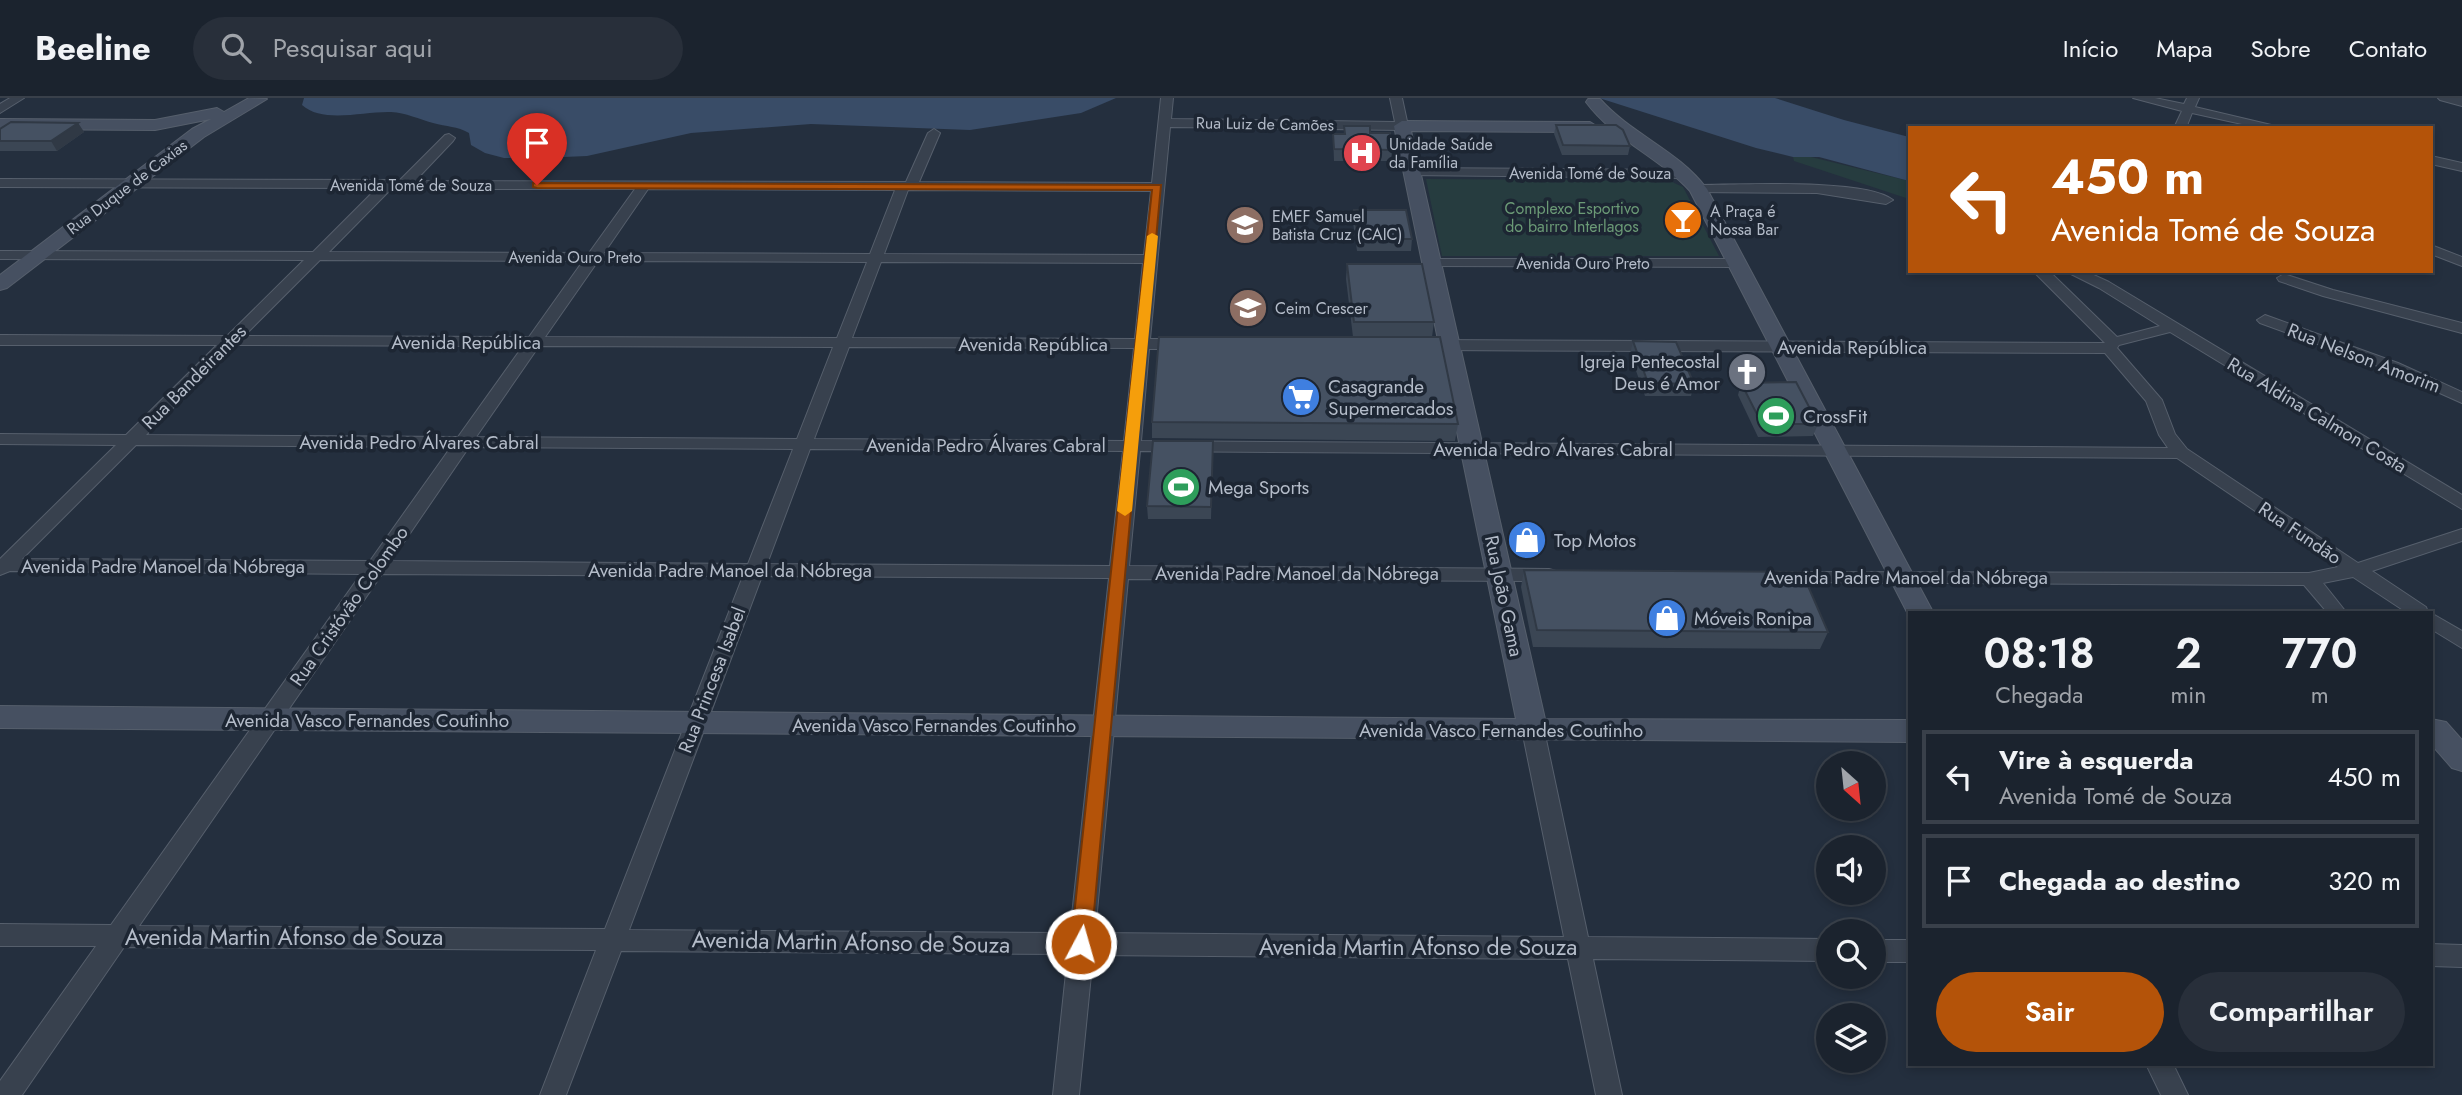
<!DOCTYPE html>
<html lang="pt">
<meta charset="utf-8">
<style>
:root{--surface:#1b232e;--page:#282f3a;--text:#f1f3f6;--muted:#a0a4aa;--line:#39404a;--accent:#b45309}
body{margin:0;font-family:Jost,sans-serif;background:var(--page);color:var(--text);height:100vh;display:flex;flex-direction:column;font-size:26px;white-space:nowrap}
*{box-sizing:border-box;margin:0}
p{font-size:23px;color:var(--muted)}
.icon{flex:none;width:38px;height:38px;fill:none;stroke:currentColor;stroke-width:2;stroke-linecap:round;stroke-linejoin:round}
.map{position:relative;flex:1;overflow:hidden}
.sheet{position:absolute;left:1908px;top:513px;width:525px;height:455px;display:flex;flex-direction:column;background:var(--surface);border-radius:0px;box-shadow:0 4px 10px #0003,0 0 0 2px var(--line)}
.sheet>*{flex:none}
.top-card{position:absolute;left:1908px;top:28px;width:525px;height:147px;border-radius:0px;box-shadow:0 4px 10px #0003,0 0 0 2px var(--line);background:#b45309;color:#fff;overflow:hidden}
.needle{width:46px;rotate:153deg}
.fabs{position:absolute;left:1816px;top:653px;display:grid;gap:14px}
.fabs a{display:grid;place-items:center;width:70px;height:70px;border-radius:50%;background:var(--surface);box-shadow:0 4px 10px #0003,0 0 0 2px var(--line);font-size:35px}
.pin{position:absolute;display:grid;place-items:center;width:60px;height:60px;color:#fff;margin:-72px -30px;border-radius:50% 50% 50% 0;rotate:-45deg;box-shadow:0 0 7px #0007}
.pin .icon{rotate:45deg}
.me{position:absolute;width:77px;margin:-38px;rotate:6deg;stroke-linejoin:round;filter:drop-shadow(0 0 5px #0008)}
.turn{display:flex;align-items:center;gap:24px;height:147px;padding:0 28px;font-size:32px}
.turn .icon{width:91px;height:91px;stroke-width:2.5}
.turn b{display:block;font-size:49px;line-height:60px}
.eta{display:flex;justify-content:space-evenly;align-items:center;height:119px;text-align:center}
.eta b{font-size:42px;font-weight:600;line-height:49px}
.cta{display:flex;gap:14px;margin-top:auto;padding:14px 28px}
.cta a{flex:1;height:80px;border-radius:42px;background:var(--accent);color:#fff;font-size:28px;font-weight:600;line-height:80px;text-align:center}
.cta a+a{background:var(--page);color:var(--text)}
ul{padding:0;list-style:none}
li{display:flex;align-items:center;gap:21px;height:94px;margin:0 14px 10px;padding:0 14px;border:4px solid var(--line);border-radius:0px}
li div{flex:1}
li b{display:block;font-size:26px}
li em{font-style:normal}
header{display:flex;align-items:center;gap:42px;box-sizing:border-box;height:98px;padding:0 35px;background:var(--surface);border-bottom:2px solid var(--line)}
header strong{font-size:33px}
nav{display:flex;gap:38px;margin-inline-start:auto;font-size:24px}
.search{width:490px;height:63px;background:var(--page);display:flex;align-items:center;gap:18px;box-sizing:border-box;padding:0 24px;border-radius:38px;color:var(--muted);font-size:26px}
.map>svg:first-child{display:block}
.green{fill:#263c3f}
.water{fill:#394c67}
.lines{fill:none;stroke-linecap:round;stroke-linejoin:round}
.minor-casing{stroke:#565f6c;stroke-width:2}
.secondary-casing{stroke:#565f6c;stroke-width:2}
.minor{fill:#38414e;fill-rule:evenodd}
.secondary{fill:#465061;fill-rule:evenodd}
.wall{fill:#3b4654}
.shaded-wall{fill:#303945}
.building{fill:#455162;stroke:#303945;stroke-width:2}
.route{fill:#b45309;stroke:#753606;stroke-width:2}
.slow{fill:#f59e0b}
.labels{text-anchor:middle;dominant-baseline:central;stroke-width:7;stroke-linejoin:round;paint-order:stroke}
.far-street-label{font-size:16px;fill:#b4bcc9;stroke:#1d2633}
.far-poi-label{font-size:16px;fill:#b4bcc9;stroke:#1d2633;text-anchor:start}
.far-park-label{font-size:16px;fill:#6b9a76;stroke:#1d2633}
.street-label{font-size:19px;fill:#b4bcc9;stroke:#1d2633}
.poi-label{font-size:19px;fill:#b4bcc9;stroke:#1d2633;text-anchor:start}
.near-street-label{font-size:23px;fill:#b4bcc9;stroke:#1d2633}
</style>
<header>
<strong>Beeline</strong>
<div class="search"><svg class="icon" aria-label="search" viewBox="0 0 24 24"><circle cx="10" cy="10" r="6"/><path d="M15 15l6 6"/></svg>Pesquisar aqui</div>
<nav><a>Início</a><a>Mapa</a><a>Sobre</a><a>Contato</a></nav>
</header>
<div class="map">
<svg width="2462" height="997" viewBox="0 0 2462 997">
<rect width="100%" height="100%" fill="#242f3e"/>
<!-- green -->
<path class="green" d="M 1803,57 L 1909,83 L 1909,101 L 1794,63 L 1793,59 Z
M 1426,81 L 1670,83 L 1683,89 L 1719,158 L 1442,158 Z"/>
<!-- water -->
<path class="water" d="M 304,0 L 1116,0 L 1081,15 L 970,32 L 811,26 L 691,35 L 587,58 L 540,60 L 504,60 L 485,55 L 471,47 L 469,35 C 457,28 447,29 433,25 C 419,21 406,15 391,14 C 364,13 323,26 302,7 Z
M 1599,0 L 1775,0 L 1844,22 L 1909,39 L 1909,83 L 1819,59 L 1793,59 L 1756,50 Z"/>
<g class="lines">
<!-- minor casing -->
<g class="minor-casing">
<path id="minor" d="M 10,0 L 24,0 L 0,15 L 0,6 Z
M 1161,0 L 1173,0 L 1171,21 L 1395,24 L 1390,0 L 1402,0 L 1408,28 L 1402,32 L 1170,29 L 1150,241 L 1182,241 L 1190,246 L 1182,251 L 1149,251 L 1141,343 L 2168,350 L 2159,337 L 2146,303 L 2105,255 L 1436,252 L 1428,247 L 1436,242 L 2105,245 L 2033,173 L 2049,173 L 2117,239 L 2160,228 L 2099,190 L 2065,173 L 2085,173 L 2109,184 L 2462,397 L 2462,411 L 2170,234 L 2119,247 L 2117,250 L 2162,302 L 2175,336 L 2187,351 L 2358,465 L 2462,431 L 2462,443 L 2372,473 L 2426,509 L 2428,514 L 2406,514 L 2353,479 L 2323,485 L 2346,514 L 2327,514 L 2304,487 L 1779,484 L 1772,482 L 1770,478 L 1772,474 L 2309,475 L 2338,469 L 2177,360 L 1140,353 L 1129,468 L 1549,471 L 1556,473 L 1558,477 L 1556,481 L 1549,483 L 1128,481 L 1095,835 L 1564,839 L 1522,632 L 1525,626 L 1533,624 L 1541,626 L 1544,632 L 1588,839 L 1829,841 L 1829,863 L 1593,861 L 1622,997 L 1596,997 L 1568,861 L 1093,857 L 1079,997 L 1053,997 L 1068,856 L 621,853 L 566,997 L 540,997 L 596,852 L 124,849 L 22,997 L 0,997 L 0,983 L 96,848 L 0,848 L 0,826 L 111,827 L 361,476 L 10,473 L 0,477 L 0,461 L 116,347 L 0,346 L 0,336 L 126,337 L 217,247 L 0,247 L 0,237 L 227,238 L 304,162 L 0,161 L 0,153 L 313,154 L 377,90 L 0,89 L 0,81 L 400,82 L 445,37 L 449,36 L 455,40 L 453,43 L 415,83 L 906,84 L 928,35 L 934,31 L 940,35 L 919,84 L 1152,85 ZM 392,90 L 403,91 L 635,91 L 589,155 L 329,154 ZM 648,91 L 895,92 L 870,156 L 604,155 ZM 908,92 L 1151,93 L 1144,157 L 884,156 ZM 320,162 L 583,163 L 529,239 L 244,238 ZM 598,163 L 867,164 L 837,240 L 545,239 ZM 881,164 L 1143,165 L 1135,241 L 852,240 ZM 235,247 L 523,248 L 458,339 L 146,337 ZM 539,248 L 833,249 L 797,341 L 476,339 ZM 849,249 L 1134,250 L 1124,343 L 814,341 ZM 136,347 L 451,349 L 370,463 L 22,461 ZM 469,349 L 793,351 L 748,466 L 391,463 ZM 810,351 L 1123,353 L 1110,468 L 767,466 ZM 382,476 L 743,478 L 605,831 L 139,828 ZM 762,478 L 1109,480 L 1070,835 L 629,832 Z
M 2133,0 L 2155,0 L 2184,6 L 2187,0 L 2199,0 L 2195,9 L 2284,30 L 2260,30 L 2192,15 L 2186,30 L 2174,30 L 2182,13 Z
M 2438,0 L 2462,0 L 2462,8 L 2440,2 Z
M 2431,58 L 2462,65 L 2462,73 L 2431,66 Z
M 1412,70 L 1684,72 L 1690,76 L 1684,80 L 1407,77 L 1407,71 Z
M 1698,87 C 1737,87 1866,80 1893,102 L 1886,106 L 1817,95 L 1693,94 L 1691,91 Z
M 2431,147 L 2462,159 L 2462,168 L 2431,156 Z
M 1431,161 L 1735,161 L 1742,165 L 1735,169 L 1426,168 L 1424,165 Z
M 2284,176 L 2333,192 L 2462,225 L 2462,235 L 2323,198 L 2279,183 L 2277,180 Z
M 2265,217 L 2398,265 L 2462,294 L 2462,305 L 2386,271 L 2260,225 L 2257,222 Z
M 2431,515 L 2462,533 L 2462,550 L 2431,531 Z
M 1874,842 L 1909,842 L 1909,864 L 1874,864 Z
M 2431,846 L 2462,847 L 2462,869 L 2431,868 Z
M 2146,966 L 2173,966 L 2188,997 L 2161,997 Z"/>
</g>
<!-- secondary casing -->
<g class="secondary-casing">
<path id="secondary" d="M 249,0 L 267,1 L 204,39 L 7,190 L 0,192 L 0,177 L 192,31 L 211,21 L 155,32 L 0,31 L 0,21 L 155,22 L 217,10 L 224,14 Z
M 1588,1 L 1600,1 C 1631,36 1679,53 1707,91 L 1933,514 L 1909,514 L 1909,518 L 1907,514 L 1690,93 C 1659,59 1614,42 1586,4 Z
M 1402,23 L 1590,24 L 1598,29 L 1590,34 L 1411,33 L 1545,621 L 1909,622 L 1909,644 L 0,630 L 0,608 L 1516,621 L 1394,28 Z
M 2431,621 L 2446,624 L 2462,642 L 2462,673 L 2452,670 L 2431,646 Z"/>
</g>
<!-- minor -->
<use href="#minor" class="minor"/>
<!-- secondary -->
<use href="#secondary" class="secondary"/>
</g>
<!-- wall -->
<path class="wall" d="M 78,25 L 84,34 L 57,53 L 0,53 L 0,31 Z
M 1556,27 L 1630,48 L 1628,57 L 1562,57 L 1554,36 Z
M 1344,28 L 1370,35 L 1392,52 L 1391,63 L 1334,63 L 1333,36 L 1344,36 Z
M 1354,112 L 1412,141 L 1411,153 L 1357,153 L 1353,124 Z
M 1347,166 L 1434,224 L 1432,239 L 1458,326 L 1455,343 L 1152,340 L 1152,324 L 1353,239 L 1346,181 Z
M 1633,243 L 1694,286 L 1691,298 L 1645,298 L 1630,256 Z
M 1741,285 L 1818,326 L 1813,338 L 1758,339 L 1738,297 Z
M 1213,343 L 1211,421 L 1148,421 L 1147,408 Z
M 1524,472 L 1828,534 L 1820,551 L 1533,549 L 1521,489 Z"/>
<!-- shaded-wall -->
<path class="shaded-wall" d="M 78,25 L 84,34 L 57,53 L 51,43 Z"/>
<!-- building -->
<path class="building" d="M 11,24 L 78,25 L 51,43 L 0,43 L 0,31 Z
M 1556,27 L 1616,27 L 1623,32 L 1630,48 L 1563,47 Z
M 1344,28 L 1370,28 L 1370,35 L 1390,35 L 1392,52 L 1334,51 L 1333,36 L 1345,36 Z
M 1354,112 L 1406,112 L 1412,141 L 1358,141 Z
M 1347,166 L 1422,166 L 1434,224 L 1354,224 Z
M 1159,239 L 1440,239 L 1458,326 L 1152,324 Z
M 1633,243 L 1676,244 L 1694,286 L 1648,285 Z
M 1796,284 L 1818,326 L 1762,326 L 1741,285 Z
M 1153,343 L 1213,343 L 1211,409 L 1147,408 Z
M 1524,472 L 1802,474 L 1828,534 L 1537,532 Z"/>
<!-- route -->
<path class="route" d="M 533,85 L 1161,87 L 1091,846 L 1088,852 L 1081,855 L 1074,852 L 1071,846 L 1152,92 L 537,90 L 533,89 Z"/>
<!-- slow -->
<path class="slow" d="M 1152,135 L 1158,138 L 1132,413 L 1125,418 L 1117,413 L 1147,138 Z"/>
<!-- icons -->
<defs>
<g id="hospital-disc" transform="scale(2.0125)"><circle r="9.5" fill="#e0444e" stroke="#1d2633"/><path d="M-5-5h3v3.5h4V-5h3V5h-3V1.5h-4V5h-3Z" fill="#fff"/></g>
<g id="bar-disc" transform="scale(2.0125)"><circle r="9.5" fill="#e8710a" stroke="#1d2633"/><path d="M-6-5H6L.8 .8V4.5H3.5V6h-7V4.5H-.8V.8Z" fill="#fff"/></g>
<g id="school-disc" transform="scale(2.0125)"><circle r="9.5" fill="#8d6e63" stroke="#1d2633"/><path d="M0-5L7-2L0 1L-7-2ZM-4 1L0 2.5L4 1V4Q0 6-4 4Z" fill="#fff"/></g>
<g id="church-disc" transform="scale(2.0125)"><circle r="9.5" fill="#6b7280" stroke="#1d2633"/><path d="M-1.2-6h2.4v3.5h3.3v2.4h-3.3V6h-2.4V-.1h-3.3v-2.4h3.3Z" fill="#fff"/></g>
<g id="supermarket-disc" transform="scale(2.0125)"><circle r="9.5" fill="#3f7fe0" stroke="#1d2633"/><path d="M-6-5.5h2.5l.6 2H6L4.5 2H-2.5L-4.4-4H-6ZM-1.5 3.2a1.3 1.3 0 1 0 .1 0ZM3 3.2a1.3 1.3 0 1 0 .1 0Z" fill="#fff"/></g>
<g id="stadium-disc" transform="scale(2.0125)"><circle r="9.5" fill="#2e9e5b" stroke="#1d2633"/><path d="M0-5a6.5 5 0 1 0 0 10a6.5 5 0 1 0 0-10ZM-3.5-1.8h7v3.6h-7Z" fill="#fff"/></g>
<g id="shop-disc" transform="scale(2.0125)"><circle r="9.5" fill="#3f7fe0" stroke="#1d2633"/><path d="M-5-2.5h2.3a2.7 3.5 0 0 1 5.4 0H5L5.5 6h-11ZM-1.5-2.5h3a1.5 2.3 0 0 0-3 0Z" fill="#fff"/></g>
</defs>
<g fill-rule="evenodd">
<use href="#hospital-disc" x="1362" y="55"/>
<use href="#bar-disc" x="1683" y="122"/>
<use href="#school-disc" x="1245" y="127"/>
<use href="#school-disc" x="1248" y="210"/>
<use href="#church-disc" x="1747" y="274"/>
<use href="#supermarket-disc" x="1301" y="299"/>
<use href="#stadium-disc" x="1776" y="318"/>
<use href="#stadium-disc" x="1181" y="389"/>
<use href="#shop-disc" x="1527" y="442"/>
<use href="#shop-disc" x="1667" y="520"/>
</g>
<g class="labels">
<!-- far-street labels -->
<g class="far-street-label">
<text transform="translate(1265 26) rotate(1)">Rua Luiz de Camões</text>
<text x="1590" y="75">Avenida Tomé de Souza</text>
<text x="411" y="87">Avenida Tomé de Souza</text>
<text transform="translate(127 89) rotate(-37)">Rua Duque de Caxias</text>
<text x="575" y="159">Avenida Ouro Preto</text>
<text x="1583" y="165">Avenida Ouro Preto</text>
</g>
<!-- far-poi labels -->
<g class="far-poi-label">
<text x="1389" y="46">Unidade Saúde<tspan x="1389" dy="18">da Família</tspan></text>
<text x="1710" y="113">A Praça é<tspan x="1710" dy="18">Nossa Bar</tspan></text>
<text x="1272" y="118">EMEF Samuel<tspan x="1272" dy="18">Batista Cruz (CAIC)</tspan></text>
<text x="1275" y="210">Ceim Crescer</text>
</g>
<!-- far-park labels -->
<g class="far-park-label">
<text x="1572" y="110">Complexo Esportivo<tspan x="1572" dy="18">do bairro Interlagos</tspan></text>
</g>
<!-- street labels -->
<g class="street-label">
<text x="466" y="244">Avenida República</text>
<text x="1033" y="246">Avenida República</text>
<text x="1852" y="249">Avenida República</text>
<text transform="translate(2364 260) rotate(21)">Rua Nelson Amorim</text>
<text transform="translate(194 279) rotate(-45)">Rua Bandeirantes</text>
<text transform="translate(2317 317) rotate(31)">Rua Aldina Calmon Costa</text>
<text x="419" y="344">Avenida Pedro Álvares Cabral</text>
<text x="986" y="347">Avenida Pedro Álvares Cabral</text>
<text x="1553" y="351">Avenida Pedro Álvares Cabral</text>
<text transform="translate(2300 435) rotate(34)">Rua Fundão</text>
<text x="163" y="468">Avenida Padre Manoel da Nóbrega</text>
<text x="730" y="472">Avenida Padre Manoel da Nóbrega</text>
<text x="1297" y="475">Avenida Padre Manoel da Nóbrega</text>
<text x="1906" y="479">Avenida Padre Manoel da Nóbrega</text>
<text transform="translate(1504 498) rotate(78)">Rua João Gama</text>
<text transform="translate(349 508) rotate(-55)">Rua Cristóvão Colombo</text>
<text transform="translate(712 582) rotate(-69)">Rua Princesa Isabel</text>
<text x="367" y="622">Avenida Vasco Fernandes Coutinho</text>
<text x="934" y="627">Avenida Vasco Fernandes Coutinho</text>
<text x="1501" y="632">Avenida Vasco Fernandes Coutinho</text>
</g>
<!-- poi labels -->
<g class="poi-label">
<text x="1720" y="263" text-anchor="end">Igreja Pentecostal<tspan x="1720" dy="22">Deus é Amor</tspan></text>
<text x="1328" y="288">Casagrande<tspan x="1328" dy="22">Supermercados</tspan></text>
<text x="1803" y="318">CrossFit</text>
<text x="1208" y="389">Mega Sports</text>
<text x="1554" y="442">Top Motos</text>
<text x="1694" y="520">Móveis Ronipa</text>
</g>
<!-- near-street labels -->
<g class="near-street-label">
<text x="284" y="839">Avenida Martin Afonso de Souza</text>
<text transform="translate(851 844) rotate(1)">Avenida Martin Afonso de Souza</text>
<text x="1418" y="849">Avenida Martin Afonso de Souza</text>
</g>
</g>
</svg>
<div class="fabs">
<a><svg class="needle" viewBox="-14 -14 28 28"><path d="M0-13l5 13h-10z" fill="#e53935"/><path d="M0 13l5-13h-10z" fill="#a0a4aa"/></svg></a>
<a><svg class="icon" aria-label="sound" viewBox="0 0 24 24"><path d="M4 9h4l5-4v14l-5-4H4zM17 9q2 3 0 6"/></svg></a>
<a><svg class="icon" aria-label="search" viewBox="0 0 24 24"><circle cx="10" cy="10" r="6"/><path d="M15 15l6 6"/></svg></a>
<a><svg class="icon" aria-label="layers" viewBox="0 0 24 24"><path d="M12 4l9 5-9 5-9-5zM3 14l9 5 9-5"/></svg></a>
</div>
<div class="pin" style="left:537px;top:87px;background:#d93025"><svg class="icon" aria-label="arrive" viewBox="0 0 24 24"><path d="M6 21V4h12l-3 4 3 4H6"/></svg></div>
<svg class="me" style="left:1081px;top:846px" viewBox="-20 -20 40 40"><circle r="17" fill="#b45309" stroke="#fff" stroke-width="3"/><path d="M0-11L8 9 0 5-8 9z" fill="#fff"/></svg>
<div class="top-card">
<div class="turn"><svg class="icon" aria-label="left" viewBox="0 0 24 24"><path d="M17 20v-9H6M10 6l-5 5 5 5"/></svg><div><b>450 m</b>Avenida Tomé de Souza</div></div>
</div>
<section class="sheet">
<div class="eta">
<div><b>08:18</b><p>Chegada</p></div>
<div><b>2</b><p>min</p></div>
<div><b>770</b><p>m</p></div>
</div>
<ul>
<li><svg class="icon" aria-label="left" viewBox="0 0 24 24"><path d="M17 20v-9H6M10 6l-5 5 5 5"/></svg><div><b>Vire à esquerda</b><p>Avenida Tomé de Souza</p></div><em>450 m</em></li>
<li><svg class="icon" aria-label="arrive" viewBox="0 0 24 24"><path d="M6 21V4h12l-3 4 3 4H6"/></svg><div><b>Chegada ao destino</b></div><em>320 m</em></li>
</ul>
<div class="cta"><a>Sair</a><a>Compartilhar</a></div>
</section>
</div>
